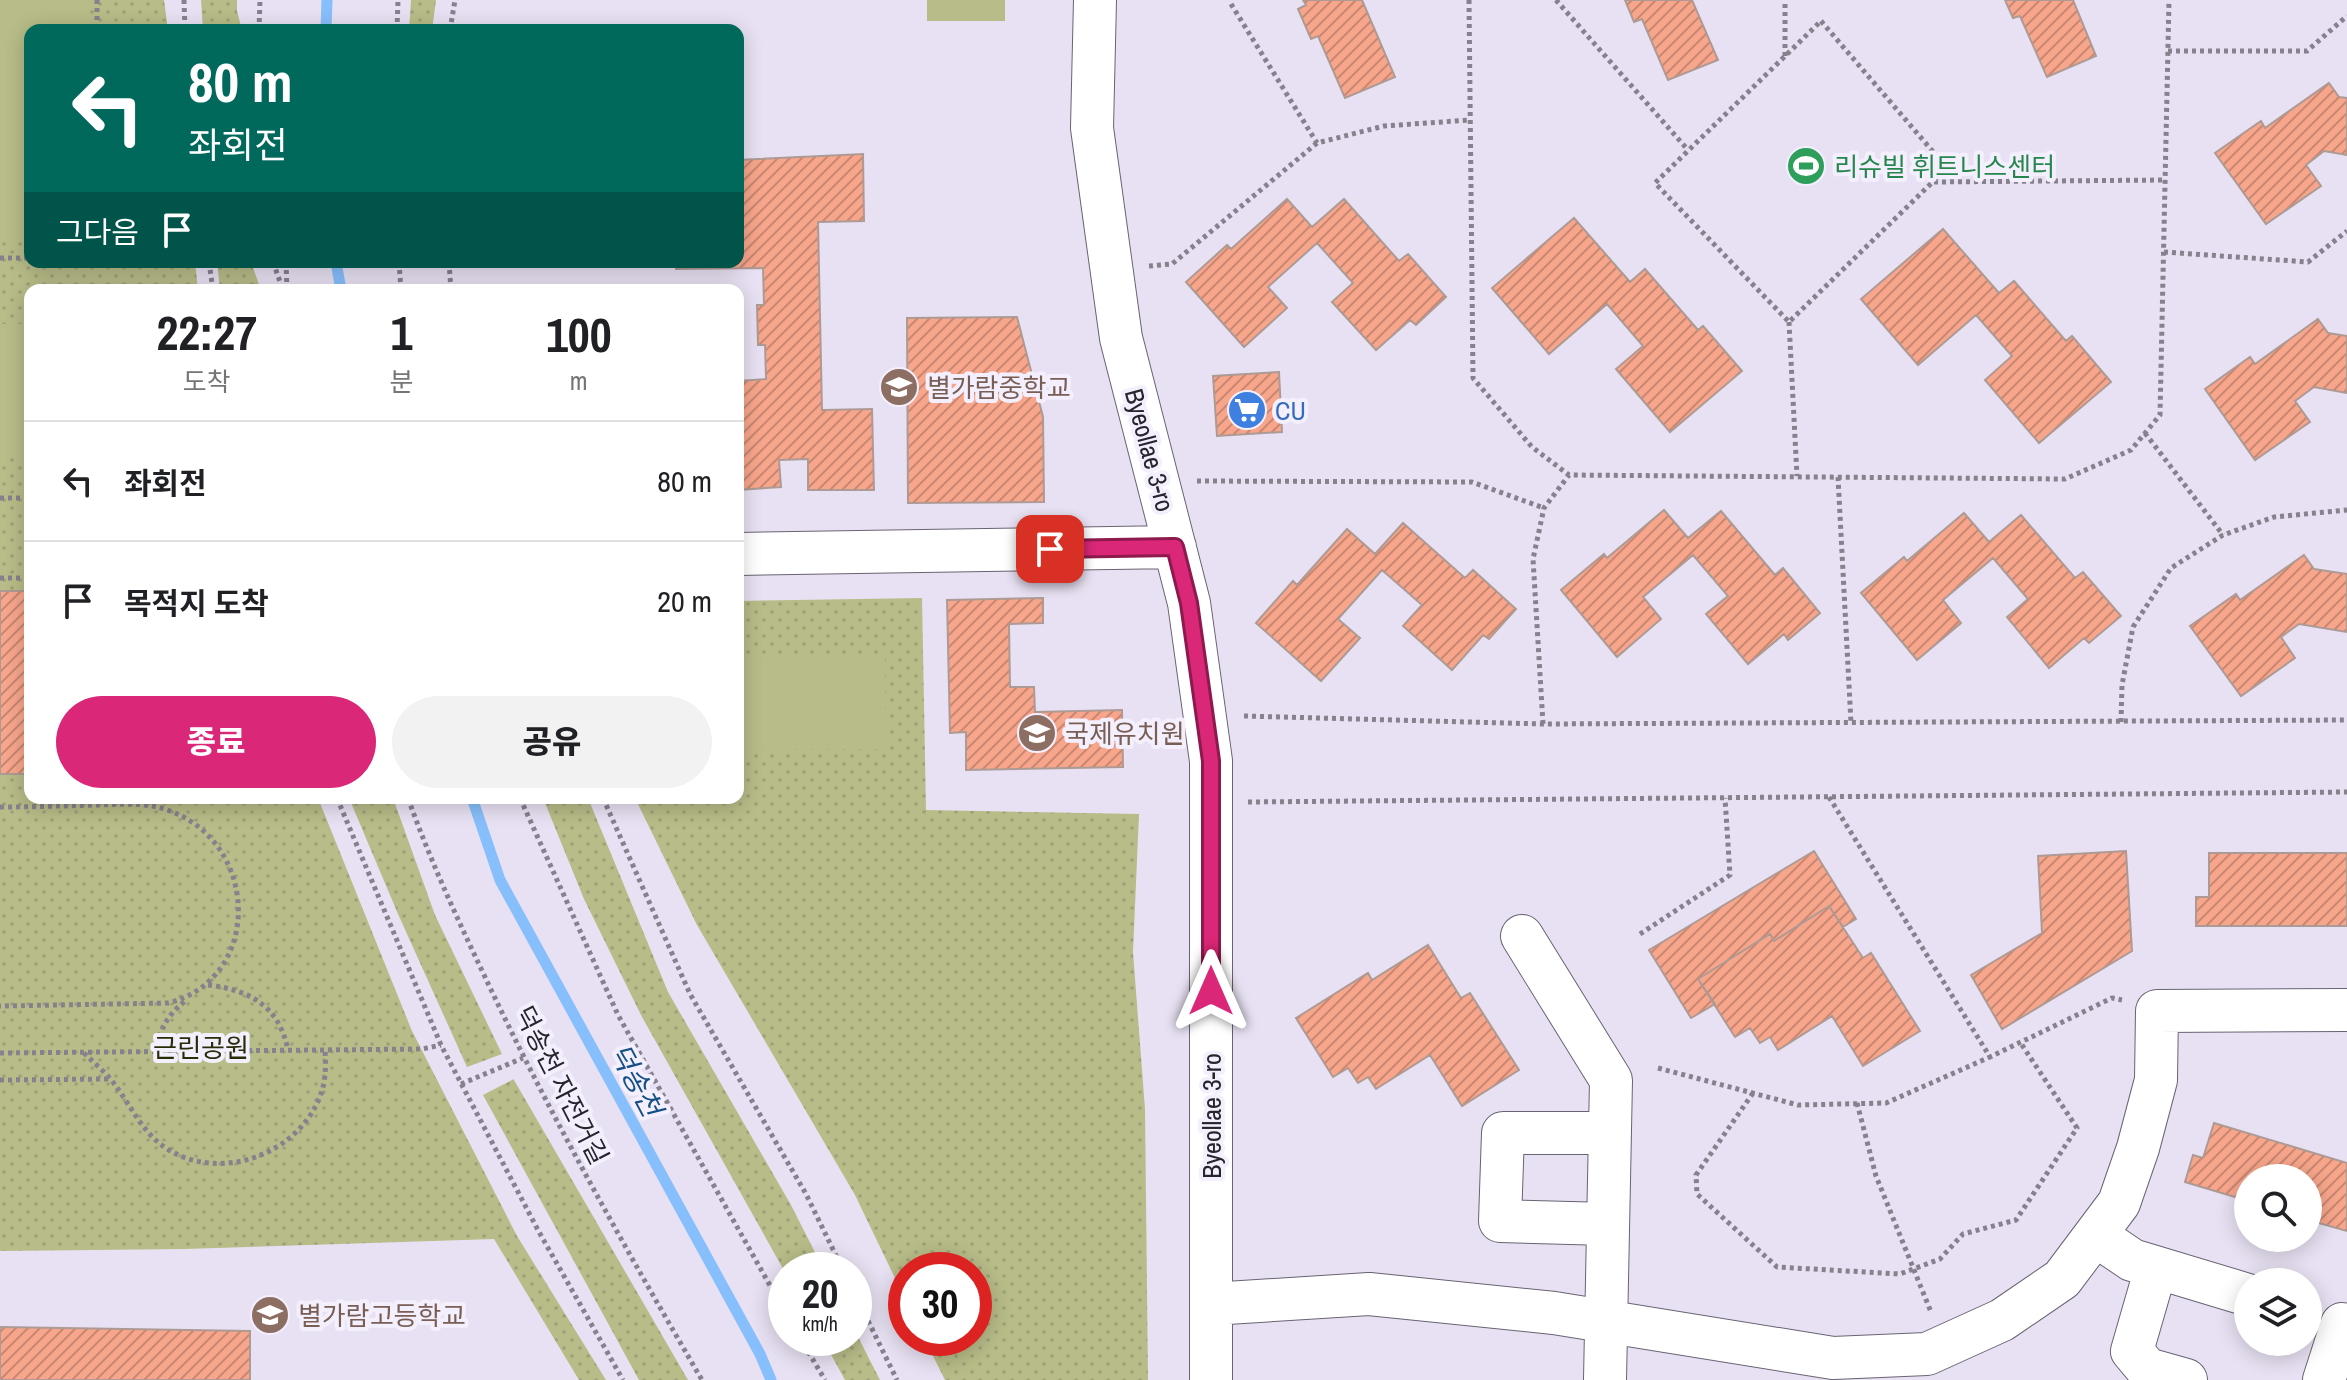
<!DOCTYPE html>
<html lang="ko">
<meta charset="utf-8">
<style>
:root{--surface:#fff;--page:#f2f2f2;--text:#202124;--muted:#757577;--line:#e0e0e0;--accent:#db2777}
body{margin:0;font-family:"Archivo Narrow","Noto Sans KR",sans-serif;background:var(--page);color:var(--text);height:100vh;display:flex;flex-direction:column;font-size:30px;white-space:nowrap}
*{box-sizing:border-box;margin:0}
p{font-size:26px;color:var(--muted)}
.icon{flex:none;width:44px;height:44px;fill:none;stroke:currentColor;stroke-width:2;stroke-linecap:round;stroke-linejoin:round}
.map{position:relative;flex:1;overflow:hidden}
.details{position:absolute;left:24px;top:284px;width:720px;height:520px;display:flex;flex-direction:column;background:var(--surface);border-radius:16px;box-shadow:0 4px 20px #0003}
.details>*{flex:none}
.banner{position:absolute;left:24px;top:24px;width:720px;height:244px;border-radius:16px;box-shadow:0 4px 20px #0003;background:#00695c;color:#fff;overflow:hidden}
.fabs{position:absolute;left:2234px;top:1164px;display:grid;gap:16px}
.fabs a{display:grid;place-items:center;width:88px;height:88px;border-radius:50%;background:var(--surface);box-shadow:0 4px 20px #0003;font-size:40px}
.speed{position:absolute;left:768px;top:1252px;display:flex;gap:16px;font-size:40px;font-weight:700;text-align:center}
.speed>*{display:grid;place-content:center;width:104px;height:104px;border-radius:50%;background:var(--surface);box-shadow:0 4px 20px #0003;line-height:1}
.speed small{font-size:20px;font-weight:400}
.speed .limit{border:12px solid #d22;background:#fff;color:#111}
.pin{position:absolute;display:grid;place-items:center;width:68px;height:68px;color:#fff;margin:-34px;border-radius:16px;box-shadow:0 4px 12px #0006}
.me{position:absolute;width:88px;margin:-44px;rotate:0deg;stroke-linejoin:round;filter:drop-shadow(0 0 6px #0008)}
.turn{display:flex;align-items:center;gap:28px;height:168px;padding:0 32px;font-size:36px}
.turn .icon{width:104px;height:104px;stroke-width:2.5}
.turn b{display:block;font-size:56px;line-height:68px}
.then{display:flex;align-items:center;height:76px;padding:0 32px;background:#0003;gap:16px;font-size:30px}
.eta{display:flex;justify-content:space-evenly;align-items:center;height:136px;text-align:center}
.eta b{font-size:48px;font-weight:800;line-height:56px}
.action{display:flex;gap:16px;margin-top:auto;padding:16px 32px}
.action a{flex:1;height:92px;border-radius:48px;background:var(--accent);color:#fff;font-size:32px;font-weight:800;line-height:92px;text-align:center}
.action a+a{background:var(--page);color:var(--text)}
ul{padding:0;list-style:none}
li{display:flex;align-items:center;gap:24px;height:120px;padding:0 32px;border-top:2px solid var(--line)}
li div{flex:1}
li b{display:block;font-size:30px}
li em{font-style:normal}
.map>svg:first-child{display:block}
.grass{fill:url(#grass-dots)}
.garden{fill:#b8bc88}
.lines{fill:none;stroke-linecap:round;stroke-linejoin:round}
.stream{stroke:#87bffc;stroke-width:11}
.building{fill:url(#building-hatch);stroke:#ae9a94;stroke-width:2}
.minor-casing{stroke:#696372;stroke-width:44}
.path{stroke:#86818d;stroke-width:5;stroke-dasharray:4 4;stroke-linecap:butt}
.minor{stroke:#fff;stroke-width:42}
.route-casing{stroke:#8e194d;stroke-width:20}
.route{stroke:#db2777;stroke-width:14}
.labels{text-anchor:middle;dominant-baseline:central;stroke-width:8;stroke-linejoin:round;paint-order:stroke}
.leisure-label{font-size:26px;fill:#27864d;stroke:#f4effd;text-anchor:start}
.education-label{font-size:26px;fill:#785e54;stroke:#f4effd;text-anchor:start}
.shop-label{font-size:26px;fill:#366cbe;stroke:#f4effd;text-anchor:start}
.street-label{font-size:26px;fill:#27242b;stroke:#f4effd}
.park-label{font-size:26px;fill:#2a2b07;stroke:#f4effd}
.water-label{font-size:28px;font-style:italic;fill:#144f86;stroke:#f4effd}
</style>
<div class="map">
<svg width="2347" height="1380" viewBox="0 0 2347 1380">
<defs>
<pattern id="grass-dots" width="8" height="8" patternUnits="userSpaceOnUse" patternTransform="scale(2)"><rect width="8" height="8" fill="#b8bc88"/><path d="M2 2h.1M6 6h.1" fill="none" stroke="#9ea176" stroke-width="1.8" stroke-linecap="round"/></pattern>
<pattern id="building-hatch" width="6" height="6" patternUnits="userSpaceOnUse" patternTransform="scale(2)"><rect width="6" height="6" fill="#f8a68b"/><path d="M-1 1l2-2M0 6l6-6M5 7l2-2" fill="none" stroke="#c98772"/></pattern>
</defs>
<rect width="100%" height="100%" fill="#e8e1f3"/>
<!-- grass -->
<path class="grass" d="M 0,0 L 164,0 L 168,30 L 30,30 L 30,262 L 195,262 L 198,290 L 30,290 L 30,798 L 318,798 L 412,1031 L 517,1236 L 606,1380 L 579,1380 L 494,1239 L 185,1249 L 0,1251 Z
M 201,0 L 237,0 L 237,11 L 242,30 L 203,30 Z
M 411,0 L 436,0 L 432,30 L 409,30 Z
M 217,262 L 251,262 L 261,290 L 220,290 Z
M 922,598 L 926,810 L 1139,814 L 1133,952 L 1145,1109 L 1148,1380 L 945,1380 L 924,1338 L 974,1338 L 974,1270 L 906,1270 L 906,1301 L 855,1195 L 697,925 L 635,798 L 738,798 L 738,601 Z
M 349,798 L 393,798 L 435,915 L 502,1054 L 467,1067 L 398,914 Z
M 543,798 L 588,798 L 668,992 L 791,1205 L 824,1270 L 786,1270 L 786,1274 L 642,1017 L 584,899 Z
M 514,1079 L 514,1080 L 688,1380 L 639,1380 L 483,1095 Z
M 854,1329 L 880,1380 L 845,1380 L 822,1338 L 854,1338 Z"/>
<!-- garden -->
<path class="garden" d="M 0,0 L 88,0 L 88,30 L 30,30 L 30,242 L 0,242 Z
M 927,0 L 1005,0 L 1005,21 L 927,21 Z
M 0,324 L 30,324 L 30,456 L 0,456 Z
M 885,655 L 886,749 L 738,750 L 738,657 Z"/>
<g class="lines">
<!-- stream -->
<path class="stream" d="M 326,30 L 327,0
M 336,262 L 341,290
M 472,798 L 500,880 L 760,1354 L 771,1380"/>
</g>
<!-- building -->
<path class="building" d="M 1303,0 L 1362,0 L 1395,77 L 1345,98 L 1318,36 L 1311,39 L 1298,9 L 1306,5 Z
M 1625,0 L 1692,0 L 1718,60 L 1668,80 L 1642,19 L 1634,22 Z
M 2005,0 L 2073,0 L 2096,56 L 2047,77 L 2020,16 L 2013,18 Z
M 2329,83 L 2339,97 L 2347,98 L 2347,155 L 2324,151 L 2306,165 L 2321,186 L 2266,224 L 2215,153 L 2261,121 L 2265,128 Z
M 863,154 L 864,221 L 818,222 L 822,410 L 872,409 L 874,490 L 808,490 L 808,459 L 779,460 L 781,487 L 738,490 L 738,381 L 766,379 L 765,345 L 758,345 L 757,305 L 764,305 L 763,268 L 676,269 L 676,262 L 738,262 L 738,160 Z
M 1287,199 L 1312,227 L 1344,199 L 1399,261 L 1408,254 L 1446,297 L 1416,325 L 1410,320 L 1376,350 L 1332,302 L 1353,283 L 1317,243 L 1268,287 L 1287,308 L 1244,347 L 1186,282 L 1227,245 L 1231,249 Z
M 1574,218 L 1630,282 L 1645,269 L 1698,330 L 1703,326 L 1742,371 L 1670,432 L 1616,369 L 1643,346 L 1607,304 L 1549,354 L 1492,288 Z
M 1943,229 L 1999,293 L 2014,281 L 2066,341 L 2072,336 L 2111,382 L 2039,443 L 1985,380 L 2012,356 L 1976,315 L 1918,365 L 1861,299 Z
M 1017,317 L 1043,417 L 1044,502 L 908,503 L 907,318 Z
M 2318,319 L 2328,333 L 2347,336 L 2347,393 L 2314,387 L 2295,401 L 2310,422 L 2255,460 L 2205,389 L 2250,357 L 2255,364 Z
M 1279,372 L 1282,432 L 1217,436 L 1213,376 Z
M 1664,510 L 1688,538 L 1721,511 L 1775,575 L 1783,568 L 1820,613 L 1788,640 L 1784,634 L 1748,664 L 1706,614 L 1728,596 L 1693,555 L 1643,597 L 1661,619 L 1617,657 L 1561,590 L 1604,554 L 1607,558 Z
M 1964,513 L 1989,542 L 2021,515 L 2075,578 L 2083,572 L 2121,616 L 2089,643 L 2084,638 L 2049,668 L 2007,617 L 2028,599 L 1993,558 L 1943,600 L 1961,623 L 1917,660 L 1861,593 L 1904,557 L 1907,561 Z
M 1403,523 L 1465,578 L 1473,570 L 1516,609 L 1489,639 L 1483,635 L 1452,670 L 1403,626 L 1422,605 L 1382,570 L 1338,619 L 1360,638 L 1321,681 L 1256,623 L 1293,581 L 1297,585 L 1347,529 L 1375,554 Z
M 2304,555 L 2314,569 L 2347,574 L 2347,632 L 2299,624 L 2281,637 L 2295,658 L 2241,696 L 2190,626 L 2236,594 L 2240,600 Z
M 0,591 L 30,591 L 30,774 L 0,774 Z
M 1043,598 L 1043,623 L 1009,624 L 1010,687 L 1034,687 L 1035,712 L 1122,710 L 1123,767 L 966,770 L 966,732 L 950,733 L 947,600 Z
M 1814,851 L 1856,919 L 1843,927 L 1829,906 L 1774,941 L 1770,934 L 1698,979 L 1715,1004 L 1691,1018 L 1649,950 Z
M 2126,851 L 2132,951 L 2002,1029 L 1971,975 L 2042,933 L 2038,856 Z
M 2209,853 L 2347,853 L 2347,926 L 2196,926 L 2196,897 L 2209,897 Z
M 1829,906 L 1863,958 L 1871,953 L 1920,1031 L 1863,1066 L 1832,1016 L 1778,1050 L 1770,1037 L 1760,1043 L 1750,1028 L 1735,1037 L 1698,979 L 1770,934 L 1774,941 Z
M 1428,945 L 1461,998 L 1470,993 L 1519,1070 L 1462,1106 L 1430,1055 L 1376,1089 L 1368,1077 L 1358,1083 L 1348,1068 L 1333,1077 L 1296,1018 L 1368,973 L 1372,980 Z
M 2214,1123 L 2347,1163 L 2347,1231 L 2308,1220 L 2308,1178 L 2248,1178 L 2248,1201 L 2185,1182 L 2193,1155 L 2203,1158 Z
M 0,1327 L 250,1331 L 250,1380 L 0,1380 Z"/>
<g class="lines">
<!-- minor casing -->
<g class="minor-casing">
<path id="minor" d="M 1095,0 L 1092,128 L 1121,338 L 1189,603 L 1211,761 L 1211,1380
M 738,554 L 1175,547
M 1522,936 L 1611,1080 L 1605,1380
M 1607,1224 L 1500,1221 L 1503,1133 L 1610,1133
M 2095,1235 L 2132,1260 L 2248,1295
M 2156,1268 L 2132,1351 L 2147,1369 L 2186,1380
M 1211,1304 L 1369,1294 L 1554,1313 L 1833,1358 L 1927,1354 L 2002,1320 L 2062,1279 L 2119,1203 L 2138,1148 L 2156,1080 L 2157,1011 L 2347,1010
M 2324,1380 L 2342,1324"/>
</g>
<!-- path -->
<path class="path" d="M 97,0 L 97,30
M 184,0 L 185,30
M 1469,0 L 1473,378 L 1532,447 L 1569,475 L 2065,479 L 2131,450 L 2160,415 L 2169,0
M 1556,0 L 1688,150
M 1231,4 L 1317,143
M 1821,21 L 1947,168 L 1789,322 L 1655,183 Z
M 259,30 L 260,0
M 397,30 L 398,0
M 450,30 L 455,0
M 2168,51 L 2307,51 L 2347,16
M 1785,56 L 1785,0
M 1934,182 L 2165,180
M 2164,252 L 2308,262 L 2347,231
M 0,258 L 30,258
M 209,262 L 213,290
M 273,262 L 283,290
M 286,262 L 287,290
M 399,262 L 401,290
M 449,262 L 451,290
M 1149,266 L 1172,264 L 1317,143 L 1384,126 L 1470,120
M 1789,322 L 1797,476
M 2145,433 L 2223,535
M 1838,477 L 1851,723
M 1197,481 L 1472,482 L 1544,508
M 0,498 L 30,498
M 0,578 L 30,578
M 1244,716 L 1543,724 L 2347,720
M 2121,722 L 2122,685 L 2133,627 L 2171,568 L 2223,535 L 2274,517 L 2347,510
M 1543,724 L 1533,559 L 1544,508 L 1569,475
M 1829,797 L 1990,1057 L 2112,998 L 2122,1000
M 153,798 L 153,806
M 337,798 L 441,1045 L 539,1232 L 623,1380
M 408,798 C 430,860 457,918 485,977 C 550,1115 625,1248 702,1380
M 520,798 L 618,1015 L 786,1314
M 603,798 L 690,994 L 806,1194 L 843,1270
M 1248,802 L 2347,792
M 0,807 C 31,807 61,806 92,805 C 118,805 145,801 170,811 C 260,844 263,979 168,1003 L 0,1006
M 1640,934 L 1730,875 L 1725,798
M 208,985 C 250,990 279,1006 288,1050
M 154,1052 C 161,1028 166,1017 185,1001
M 0,1053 L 422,1049 L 441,1045
M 84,1053 C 95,1064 109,1075 118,1089 C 133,1110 145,1136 169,1150 C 222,1182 296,1154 319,1099 C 326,1083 326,1066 325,1050
M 1658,1068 L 1798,1105 L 1886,1103 L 1990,1057
M 0,1080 L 109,1079
M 461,1084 L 523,1058
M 1753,1093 L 1696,1175 L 1697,1194 L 1777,1267 L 1900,1274 L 1940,1259 L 1963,1234 L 2016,1220 L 2077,1128 L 2020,1042
M 1857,1103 L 1876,1176 L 1931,1312
M 854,1292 L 897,1380
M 800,1338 L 825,1380"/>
<!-- minor -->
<use href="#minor" class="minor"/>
</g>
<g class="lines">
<!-- route casing -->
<g class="route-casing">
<path id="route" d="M 1050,549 L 1175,547 L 1189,603 L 1211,761 L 1211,991"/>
</g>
<!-- route -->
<use href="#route" class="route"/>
</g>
<!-- icons -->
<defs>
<g id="stadium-disc" transform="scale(2)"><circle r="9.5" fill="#2e9e5b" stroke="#f4effd"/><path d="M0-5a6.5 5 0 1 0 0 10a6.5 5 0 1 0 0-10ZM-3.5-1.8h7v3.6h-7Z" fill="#fff"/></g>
<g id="school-disc" transform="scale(2)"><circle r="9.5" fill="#8d6e63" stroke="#f4effd"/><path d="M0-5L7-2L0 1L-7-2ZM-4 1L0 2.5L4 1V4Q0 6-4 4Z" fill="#fff"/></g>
<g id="supermarket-disc" transform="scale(2)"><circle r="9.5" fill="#3f7fe0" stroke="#f4effd"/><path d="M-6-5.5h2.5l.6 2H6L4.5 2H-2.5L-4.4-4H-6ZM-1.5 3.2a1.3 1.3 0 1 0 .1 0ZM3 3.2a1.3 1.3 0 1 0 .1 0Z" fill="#fff"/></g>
</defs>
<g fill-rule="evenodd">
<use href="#stadium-disc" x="1806" y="166"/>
<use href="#school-disc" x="899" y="387"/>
<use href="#supermarket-disc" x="1247" y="410"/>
<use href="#school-disc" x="1037" y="733"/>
<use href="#school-disc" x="270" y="1315"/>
</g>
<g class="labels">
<!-- leisure labels -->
<g class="leisure-label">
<text x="1834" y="166">리슈빌 휘트니스센터</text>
</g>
<!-- education labels -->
<g class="education-label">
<text x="927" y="387">별가람중학교</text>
<text x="1065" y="733">국제유치원</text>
<text x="298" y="1315">별가람고등학교</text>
</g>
<!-- shop labels -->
<g class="shop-label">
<text x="1275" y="410">CU</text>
</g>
<!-- street labels -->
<g class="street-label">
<text transform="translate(1150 450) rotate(75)">Byeollae 3-ro</text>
<text transform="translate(562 1085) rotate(63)">덕송천 자전거길</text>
<text transform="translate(1211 1116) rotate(-90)">Byeollae 3-ro</text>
</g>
<!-- park labels -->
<g class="park-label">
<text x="201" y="1047">근린공원</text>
</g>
<!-- water labels -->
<g class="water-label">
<text transform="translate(636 1080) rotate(62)">덕송천</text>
</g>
</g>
</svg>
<div class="fabs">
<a><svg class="icon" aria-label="search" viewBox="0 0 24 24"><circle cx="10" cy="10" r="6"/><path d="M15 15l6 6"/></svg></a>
<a><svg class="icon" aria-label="layers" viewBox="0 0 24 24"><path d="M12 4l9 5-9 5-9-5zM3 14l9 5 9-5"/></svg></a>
</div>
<div class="speed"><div>20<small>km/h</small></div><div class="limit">30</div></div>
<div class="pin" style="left:1050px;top:549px;background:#d93025"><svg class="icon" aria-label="arrive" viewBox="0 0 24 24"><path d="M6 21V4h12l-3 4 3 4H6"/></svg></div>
<svg class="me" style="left:1211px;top:991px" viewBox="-20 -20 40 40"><path d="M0-17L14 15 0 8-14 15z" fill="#db2777" stroke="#fff" stroke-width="4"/></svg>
<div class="banner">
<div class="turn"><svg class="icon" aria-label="left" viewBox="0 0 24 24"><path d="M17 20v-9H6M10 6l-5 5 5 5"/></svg><div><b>80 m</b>좌회전</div></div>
<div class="then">그다음<svg class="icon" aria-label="arrive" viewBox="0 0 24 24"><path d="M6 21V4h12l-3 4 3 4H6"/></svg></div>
</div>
<section class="details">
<div class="eta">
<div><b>22:27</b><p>도착</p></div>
<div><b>1</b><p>분</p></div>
<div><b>100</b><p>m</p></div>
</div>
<ul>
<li><svg class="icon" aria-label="left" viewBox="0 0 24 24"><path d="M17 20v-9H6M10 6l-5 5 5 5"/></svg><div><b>좌회전</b></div><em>80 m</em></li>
<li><svg class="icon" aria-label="arrive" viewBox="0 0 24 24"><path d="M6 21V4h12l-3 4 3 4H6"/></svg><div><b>목적지 도착</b></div><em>20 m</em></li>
</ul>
<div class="action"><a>종료</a><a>공유</a></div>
</section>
</div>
